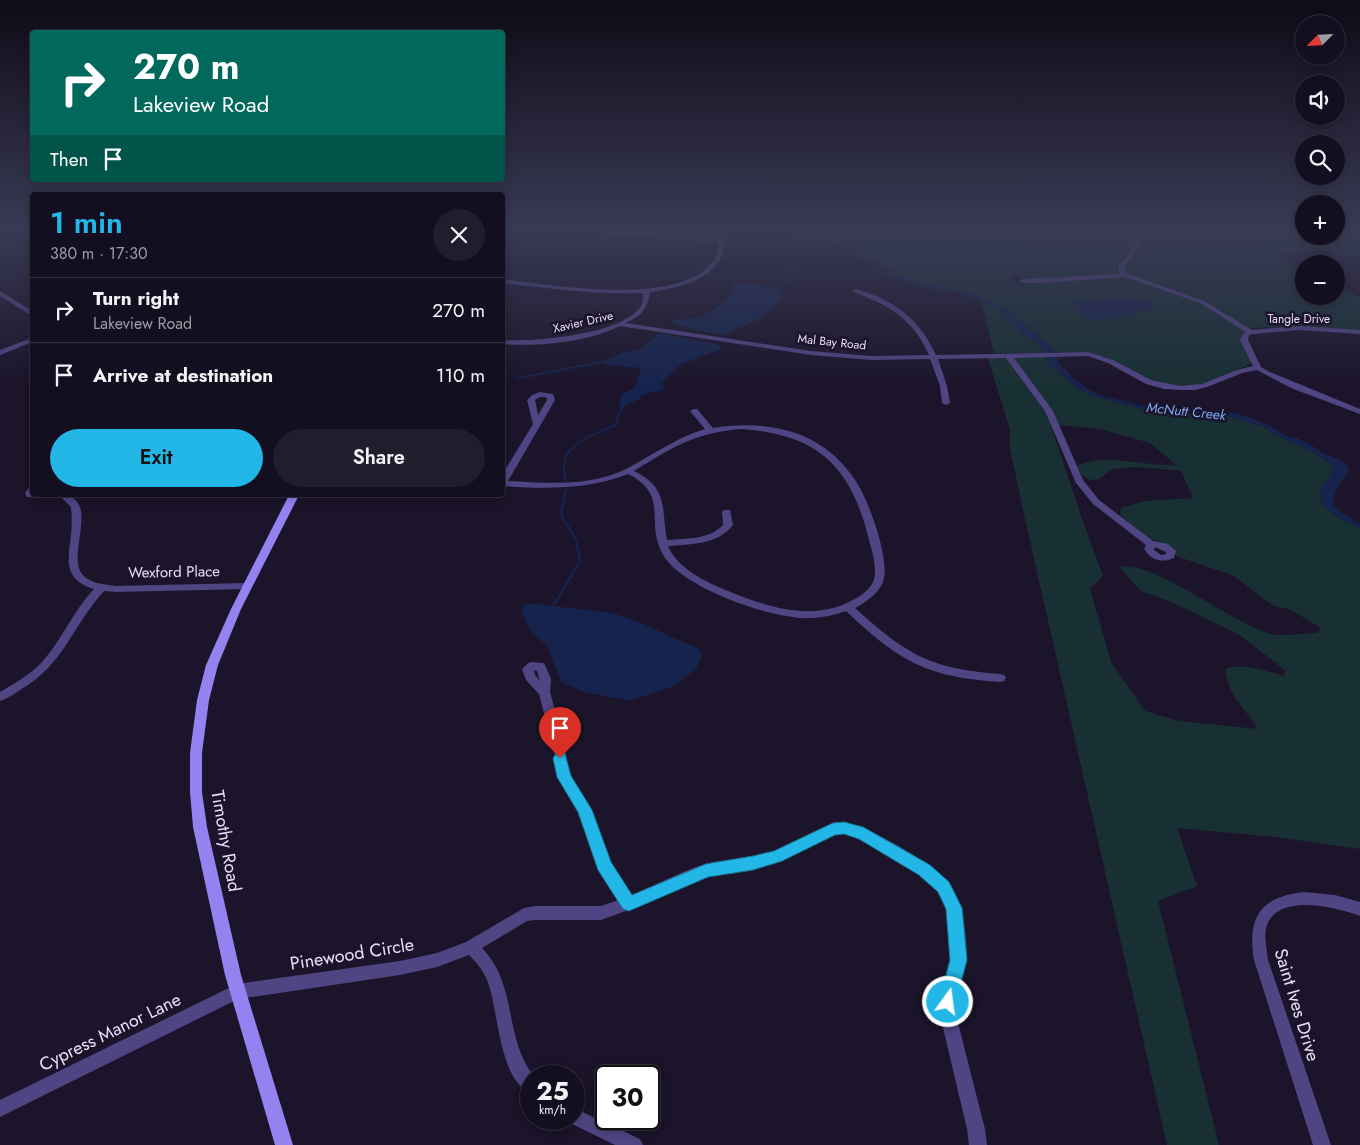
<!DOCTYPE html>
<meta charset="utf-8">
<style>
:root{--surface:#140f20;--page:#211d2d;--text:#f1f3f6;--muted:#9d9ca5;--line:#332f3e;--accent:#22b7e6}
body{margin:0;font-family:Jost,sans-serif;background:var(--page);color:var(--text);height:100vh;display:flex;flex-direction:column;font-size:19px;white-space:nowrap}
*{box-sizing:border-box;margin:0}
p{font-size:16px;color:var(--muted)}
.icon{flex:none;width:28px;height:28px;fill:none;stroke:currentColor;stroke-width:2;stroke-linecap:round;stroke-linejoin:round}
.map{position:relative;flex:1;overflow:hidden}
.drawer{position:absolute;left:30px;top:192px;width:475px;height:305px;display:flex;flex-direction:column;background:var(--surface);border-radius:5px;box-shadow:0 2px 12px #0003,0 0 0 1px var(--line)}
.drawer>*{flex:none}
.top-card{position:absolute;left:30px;top:30px;width:475px;height:152px;border-radius:5px;box-shadow:0 2px 12px #0003,0 0 0 1px var(--line);background:#00695c;color:#fff;overflow:hidden}
.needle{width:32px;rotate:246deg}
.tools{position:absolute;left:1295px;top:15px;display:grid;gap:10px}
.tools a{display:grid;place-items:center;width:50px;height:50px;border-radius:50%;background:var(--surface);box-shadow:0 2px 12px #0003,0 0 0 1px var(--line);font-size:25px}
.speed{position:absolute;left:520px;top:1065px;display:flex;gap:10px;font-size:25px;font-weight:700;text-align:center}
.speed>*{display:grid;place-content:center;width:65px;height:65px;border-radius:50%;background:var(--surface);box-shadow:0 2px 12px #0003,0 0 0 1px var(--line);line-height:1}
.speed small{font-size:12px;font-weight:400}
.speed .limit{border:2px solid #111;border-radius:8px;background:#fff;color:#111}
.pin{position:absolute;display:grid;place-items:center;width:42px;height:42px;color:#fff;margin:-51px -21px;border-radius:50% 50% 50% 0;rotate:-45deg;box-shadow:0 0 5px #0007}
.pin .icon{rotate:45deg}
.me{position:absolute;width:55px;margin:-28px;rotate:14deg;stroke-linejoin:round;filter:drop-shadow(0 0 4px #0008)}
.turn{display:flex;align-items:center;gap:18px;height:105px;padding:0 20px;font-size:22px}
.turn .icon{width:65px;height:65px;stroke-width:2.5}
.turn b{display:block;font-size:35px;line-height:42px}
.then{display:flex;align-items:center;height:48px;padding:0 20px;background:#0003;gap:10px;font-size:19px}
.round{display:grid;place-items:center;flex:none;width:52px;height:52px;border-radius:26px;background:var(--page)}
.headline{display:flex;align-items:center;justify-content:space-between;height:85px;padding:0 20px}
h1{font-size:30px;font-weight:600;line-height:38px;color:var(--accent)}
.primary-button{display:flex;gap:10px;margin-top:auto;padding:10px 20px}
.primary-button a{flex:1;height:58px;border-radius:30px;background:var(--accent);color:#111;font-size:20px;font-weight:600;line-height:58px;text-align:center}
.primary-button a+a{background:var(--page);color:var(--text)}
ul{padding:0;list-style:none}
li{display:flex;align-items:center;gap:15px;height:65px;padding:0 20px;border-top:1px solid var(--line)}
li div{flex:1}
li b{display:block;font-size:19px}
li em{font-style:normal}
.map>svg:first-child{display:block}
.green{fill:#183033;fill-rule:evenodd}
.water{fill:#16234c}
.lines{fill:none;stroke-linecap:round;stroke-linejoin:round}
.stream-far1{stroke:#16234c;stroke-width:2}
.stream{stroke:#16234c;stroke-width:2.5}
.minor{fill:#504583;fill-rule:evenodd}
.secondary{fill:#9482f1;fill-rule:evenodd}
.route{fill:#22b7e6;stroke:#167796}
.labels{text-anchor:middle;dominant-baseline:central;stroke-width:5;stroke-linejoin:round;paint-order:stroke}
.far-street-label{font-size:12px;fill:#e7e0fb;stroke:#1b142a}
.far-water-label{font-size:14px;font-style:italic;fill:#7aa9f0;stroke:#1b142a}
.street-label{font-size:15px;fill:#e7e0fb;stroke:#1b142a}
.near-street-label{font-size:18px;fill:#e7e0fb;stroke:#1b142a}
</style>
<div class="map">
<svg width="1360" height="1145" viewBox="0 0 1360 1145">
<rect width="100%" height="100%" fill="#1b142a"/>
<!-- green -->
<path class="green" d="M 790,227 L 1137,227 L 1141,229 L 1136,243 L 1117,268 L 1120,273 L 1118,274 L 1035,280 L 1021,277 L 994,263 L 1014,274 L 1010,278 C 1019,287 1027,285 1038,282 L 1122,275 L 1205,305 L 1245,331 L 1241,339 L 1252,363 L 1206,384 L 1182,387 L 1147,379 L 1106,357 L 1072,352 L 1054,352 L 1053,349 L 1006,309 L 974,294 L 925,284 L 890,273 L 896,271 L 866,258 L 865,255 C 851,246 837,239 821,236 C 809,234 800,236 790,229 ZM 1118,298 L 1150,301 L 1147,310 L 1101,320 L 1075,302 Z
M 1160,227 L 1304,227 L 1304,236 L 1336,236 L 1336,227 L 1360,227 L 1360,256 L 1338,255 L 1316,249 L 1280,255 L 1287,261 L 1304,268 L 1304,296 L 1336,296 L 1336,285 L 1360,297 L 1360,331 L 1284,327 L 1249,328 L 1216,308 L 1191,296 L 1127,273 L 1124,269 L 1140,247 L 1147,231 Z
M 981,302 L 1001,311 L 1023,333 L 1038,344 L 1045,353 L 994,353 Z
M 987,355 L 1003,357 L 1009,361 L 1046,410 L 1082,519 L 1103,576 L 1090,589 L 1111,662 L 1145,711 L 1179,721 L 1258,729 C 1244,706 1230,700 1225,670 C 1238,661 1269,672 1284,676 L 1285,670 L 1238,634 L 1171,602 L 1141,591 L 1119,567 C 1152,559 1233,624 1271,634 C 1284,637 1303,633 1317,633 L 1321,628 L 1291,610 L 1272,605 L 1234,576 L 1176,556 C 1171,542 1159,544 1148,538 C 1138,532 1129,522 1120,515 L 1121,508 L 1145,501 L 1193,498 L 1181,471 C 1160,469 1136,465 1114,469 C 1106,470 1103,480 1094,480 C 1086,480 1078,473 1077,466 C 1107,452 1145,467 1176,465 L 1150,443 L 1100,429 L 1058,425 L 1014,360 L 1016,357 L 1045,356 L 1050,365 L 1076,387 L 1090,395 L 1152,412 L 1221,414 L 1232,417 L 1263,426 L 1272,433 L 1310,450 L 1333,465 C 1333,475 1328,478 1323,486 C 1311,508 1345,521 1360,528 L 1360,849 L 1276,837 L 1177,828 L 1197,886 L 1158,901 L 1219,1145 L 1167,1145 L 1025,519 L 1010,449 L 1010,430 Z"/>
<!-- water -->
<path class="water" d="M 780,227 L 790,227 L 790,229 C 800,236 809,234 821,236 C 832,238 861,246 866,258 L 857,259 C 842,231 801,247 780,227 Z
M 890,273 L 925,284 L 974,294 L 1006,309 L 1053,349 L 1060,365 L 1078,382 L 1090,390 L 1104,396 L 1148,407 L 1166,409 L 1222,410 L 1248,417 L 1268,425 L 1287,436 L 1297,438 L 1310,444 L 1321,452 L 1343,462 L 1348,467 L 1348,473 C 1339,483 1334,490 1333,504 L 1342,513 L 1360,524 L 1360,528 C 1345,521 1311,508 1323,486 C 1328,478 1333,475 1333,465 L 1310,450 L 1272,433 L 1263,426 L 1232,417 L 1221,414 L 1152,412 L 1090,395 L 1076,387 L 1050,365 L 1044,352 L 1038,344 L 1023,333 L 1001,311 L 962,294 L 926,288 L 881,275 Z
M 732,281 L 776,288 L 783,293 L 779,304 L 761,318 L 724,335 L 696,330 L 672,323 L 674,319 L 694,319 L 705,314 L 715,309 L 734,292 Z
M 1118,298 L 1153,302 L 1155,306 C 1150,310 1102,322 1095,320 C 1087,317 1078,310 1072,305 L 1080,301 Z
M 659,333 L 715,344 L 720,346 L 721,349 L 681,364 L 662,383 L 666,389 L 642,395 L 639,399 L 620,408 L 619,404 L 621,394 L 633,389 L 641,371 L 639,368 L 603,364 L 604,361 L 622,353 L 642,348 Z
M 527,603 L 613,613 L 639,622 L 699,649 L 702,654 L 696,669 L 674,686 L 629,701 L 584,692 L 561,682 L 546,644 C 534,638 522,621 522,608 Z"/>
<g class="lines">
<!-- stream-far1 -->
<path class="stream-far1" d="M 860,256 L 870,264 L 889,274
M 773,290 L 786,282 L 785,268 L 797,263 L 803,253 L 790,247 L 802,236
M 519,378 L 606,361
M 565,479 C 564,472 563,465 565,459 C 571,440 601,432 617,424 L 618,416 L 624,405"/>
<!-- stream -->
<path class="stream" d="M 565,477 L 565,482
M 554,605 L 580,561 L 576,539 L 563,519 L 561,512 L 566,489"/>
<!-- minor -->
<path class="minor" d="M 543,227 L 561,227 L 720,238 L 729,227 L 735,227 C 732,231 728,234 726,239 C 723,245 725,252 721,258 C 706,283 676,288 650,292 C 647,310 642,315 626,323 L 811,351 L 871,356 L 929,355 C 913,319 890,306 854,292 L 853,291 L 856,289 C 894,300 919,318 936,355 L 1088,352 L 1113,360 L 1151,380 L 1180,386 L 1202,384 L 1237,370 L 1253,366 L 1240,340 L 1243,334 L 1246,332 L 1200,303 L 1125,277 L 1041,283 L 1022,283 L 1019,281 L 1022,279 L 1120,274 L 1118,267 L 1135,245 L 1143,227 L 1149,227 L 1141,245 L 1124,267 L 1126,273 L 1204,301 L 1252,330 L 1299,326 L 1360,330 L 1360,334 L 1299,330 L 1252,334 L 1249,335 L 1248,340 L 1261,367 L 1270,372 L 1360,409 L 1360,414 L 1291,388 L 1257,370 L 1242,373 L 1207,387 L 1195,390 L 1180,390 L 1164,389 L 1146,384 L 1108,363 L 1088,356 L 1014,358 L 1053,411 L 1083,480 L 1099,500 L 1153,541 L 1168,544 L 1176,551 L 1174,558 C 1162,563 1152,561 1144,549 L 1146,545 L 1093,504 L 1076,483 L 1045,411 L 1006,358 L 938,359 L 947,386 L 950,403 L 946,405 L 942,403 L 940,386 L 930,359 L 871,360 L 811,355 L 620,326 C 588,342 538,347 502,344 L 502,340 C 532,342 627,335 642,304 C 643,301 643,296 643,293 C 596,295 549,288 502,283 L 502,279 C 553,285 686,309 716,257 C 719,252 718,246 719,242 L 546,229 ZM 1155,547 L 1166,552 L 1166,554 L 1161,555 L 1154,550 Z
M 0,291 L 32,311 L 32,316 L 0,296 Z
M 32,338 L 32,342 L 0,355 L 0,350 Z
M 540,392 L 553,394 L 555,400 L 508,481 C 546,483 590,487 626,469 C 653,455 675,438 705,429 L 690,411 L 694,409 L 697,409 L 713,428 C 748,422 789,425 820,445 C 834,454 846,466 855,480 C 868,498 891,561 883,582 C 878,594 866,602 855,608 C 906,654 930,669 1000,674 L 1004,675 L 1006,678 L 1004,681 L 1000,682 C 926,677 899,661 846,611 C 829,617 811,620 793,617 C 758,613 679,586 662,553 C 645,521 670,495 628,474 C 587,490 545,489 502,486 L 502,475 L 533,424 L 527,400 L 532,395 ZM 540,397 L 546,397 L 547,400 L 538,415 L 535,400 ZM 741,429 C 818,434 851,466 869,540 C 872,552 879,572 872,584 C 867,592 859,597 851,601 C 815,620 773,609 738,595 C 713,585 679,572 668,546 C 692,544 717,545 733,525 L 730,510 L 724,510 L 722,512 L 723,525 C 709,540 687,538 667,540 C 661,508 669,488 634,471 C 673,447 694,433 741,429 Z
M 32,487 L 32,495 L 52,495 L 47,498 L 27,497 L 25,493 L 29,488 Z
M 59,495 C 105,495 62,559 85,577 C 93,584 105,584 115,586 L 248,583 L 253,586 L 248,589 L 115,592 L 104,591 C 72,626 64,665 20,690 C 14,694 7,699 0,701 L 0,692 C 15,683 30,675 42,662 C 62,640 73,611 94,589 C 63,579 68,561 71,535 C 72,525 72,516 71,507 Z
M 532,662 L 544,663 L 551,679 L 550,692 L 565,748 L 570,776 L 592,810 L 610,862 L 632,895 C 654,886 682,871 705,864 C 728,858 754,860 776,851 C 796,843 820,824 842,823 C 863,822 936,865 949,883 C 954,889 958,900 961,907 C 964,918 968,948 966,959 C 964,979 956,995 956,1015 L 985,1129 L 987,1145 L 969,1145 L 967,1129 L 940,1015 L 940,1002 L 952,960 L 952,948 L 947,908 L 939,891 L 919,874 L 871,844 L 853,835 L 844,834 L 835,834 L 782,861 L 753,869 L 707,876 L 634,908 L 601,920 L 535,920 L 527,921 L 482,948 C 519,987 503,1038 534,1076 L 531,1076 L 531,1093 C 498,1080 499,1009 487,980 C 483,970 476,962 469,955 L 437,967 L 400,975 L 238,999 L 0,1117 L 0,1100 L 237,984 L 400,961 L 437,953 L 466,942 L 524,908 L 535,906 L 601,906 L 619,900 L 599,869 L 579,812 L 558,777 L 553,748 L 539,694 L 526,680 L 522,669 L 528,663 ZM 534,670 L 537,671 L 540,681 L 535,675 Z
M 1304,892 L 1335,895 L 1360,902 L 1360,916 C 1336,907 1279,893 1267,925 C 1263,936 1267,949 1268,960 L 1331,1145 L 1313,1145 L 1254,960 C 1247,917 1260,897 1304,892 Z
M 574,1108 L 640,1139 L 643,1145 L 615,1145 L 568,1122 L 567,1119 L 574,1119 Z"/>
<!-- secondary -->
<path class="secondary" d="M 289,495 L 299,495 L 241,609 L 218,665 L 209,700 L 202,753 L 202,792 L 207,827 L 241,975 L 293,1145 L 275,1145 L 225,975 L 193,827 L 190,792 L 190,753 L 197,700 L 206,665 L 231,609 Z"/>
</g>
<!-- sky -->
<linearGradient id="sky" x2="0" y2="1"><stop stop-color="#0f0b17"/><stop offset="0.59" stop-color="#393a55"/><stop offset="1" stop-color="#393a55" stop-opacity="0"/></linearGradient>
<rect width="1360" height="387" fill="url(#sky)"/>
<!-- route -->
<path class="route" d="M 560,753 L 565,754 L 571,776 L 592,810 L 611,862 L 632,895 L 706,864 L 753,856 L 774,851 L 833,823 L 844,822 L 863,827 L 930,865 L 949,882 L 962,908 L 967,960 L 954,1008 L 948,1011 L 942,1008 L 939,1002 L 950,960 L 946,909 L 938,892 L 919,875 L 859,839 L 844,834 L 835,835 L 782,861 L 753,870 L 708,877 L 629,911 L 623,909 L 598,870 L 578,812 L 557,777 L 553,758 L 556,754 Z"/>
<g class="labels">
<!-- far-street labels -->
<g class="far-street-label">
<text x="1299" y="319">Tangle Drive</text>
<text transform="translate(583 322) rotate(-13)">Xavier Drive</text>
<text transform="translate(832 342) rotate(6)">Mal Bay Road</text>
</g>
<!-- far-water labels -->
<g class="far-water-label">
<text transform="translate(1186 411) rotate(6)">McNutt Creek</text>
</g>
<!-- street labels -->
<g class="street-label">
<text transform="translate(174 572) rotate(-1)">Wexford Place</text>
</g>
<!-- near-street labels -->
<g class="near-street-label">
<text transform="translate(226 841) rotate(80)">Timothy Road</text>
<text transform="translate(352 954) rotate(-9)">Pinewood Circle</text>
<text transform="translate(1297 1005) rotate(73)">Saint Ives Drive</text>
<text transform="translate(110 1032) rotate(-26)">Cypress Manor Lane</text>
</g>
</g>
</svg>
<div class="tools">
<a><svg class="needle" viewBox="-14 -14 28 28"><path d="M0-13l5 13h-10z" fill="#e53935"/><path d="M0 13l5-13h-10z" fill="#9d9ca5"/></svg></a>
<a><svg class="icon" aria-label="sound" viewBox="0 0 24 24"><path d="M4 9h4l5-4v14l-5-4H4zM17 9q2 3 0 6"/></svg></a>
<a><svg class="icon" aria-label="search" viewBox="0 0 24 24"><circle cx="10" cy="10" r="6"/><path d="M15 15l6 6"/></svg></a>
<a>+</a>
<a>−</a>
</div>
<div class="speed"><div>25<small>km/h</small></div><div class="limit">30</div></div>
<div class="pin" style="left:560px;top:758px;background:#d93025"><svg class="icon" aria-label="arrive" viewBox="0 0 24 24"><path d="M6 21V4h12l-3 4 3 4H6"/></svg></div>
<svg class="me" style="left:948px;top:1002px" viewBox="-20 -20 40 40"><circle r="17" fill="#22b7e6" stroke="#fff" stroke-width="3"/><path d="M0-11L8 9 0 5-8 9z" fill="#fff"/></svg>
<div class="top-card">
<div class="turn"><svg class="icon" aria-label="right" viewBox="0 0 24 24"><path d="M7 20v-9h11M14 6l5 5-5 5"/></svg><div><b>270 m</b>Lakeview Road</div></div>
<div class="then">Then<svg class="icon" aria-label="arrive" viewBox="0 0 24 24"><path d="M6 21V4h12l-3 4 3 4H6"/></svg></div>
</div>
<section class="drawer">
<div class="headline"><div><h1>1 min</h1><p>380 m · 17:30</p></div><a class="round"><svg class="icon" aria-label="close" viewBox="0 0 24 24"><path d="M6 6l12 12M18 6L6 18"/></svg></a></div>
<ul>
<li><svg class="icon" aria-label="right" viewBox="0 0 24 24"><path d="M7 20v-9h11M14 6l5 5-5 5"/></svg><div><b>Turn right</b><p>Lakeview Road</p></div><em>270 m</em></li>
<li><svg class="icon" aria-label="arrive" viewBox="0 0 24 24"><path d="M6 21V4h12l-3 4 3 4H6"/></svg><div><b>Arrive at destination</b></div><em>110 m</em></li>
</ul>
<div class="primary-button"><a>Exit</a><a>Share</a></div>
</section>
</div>
